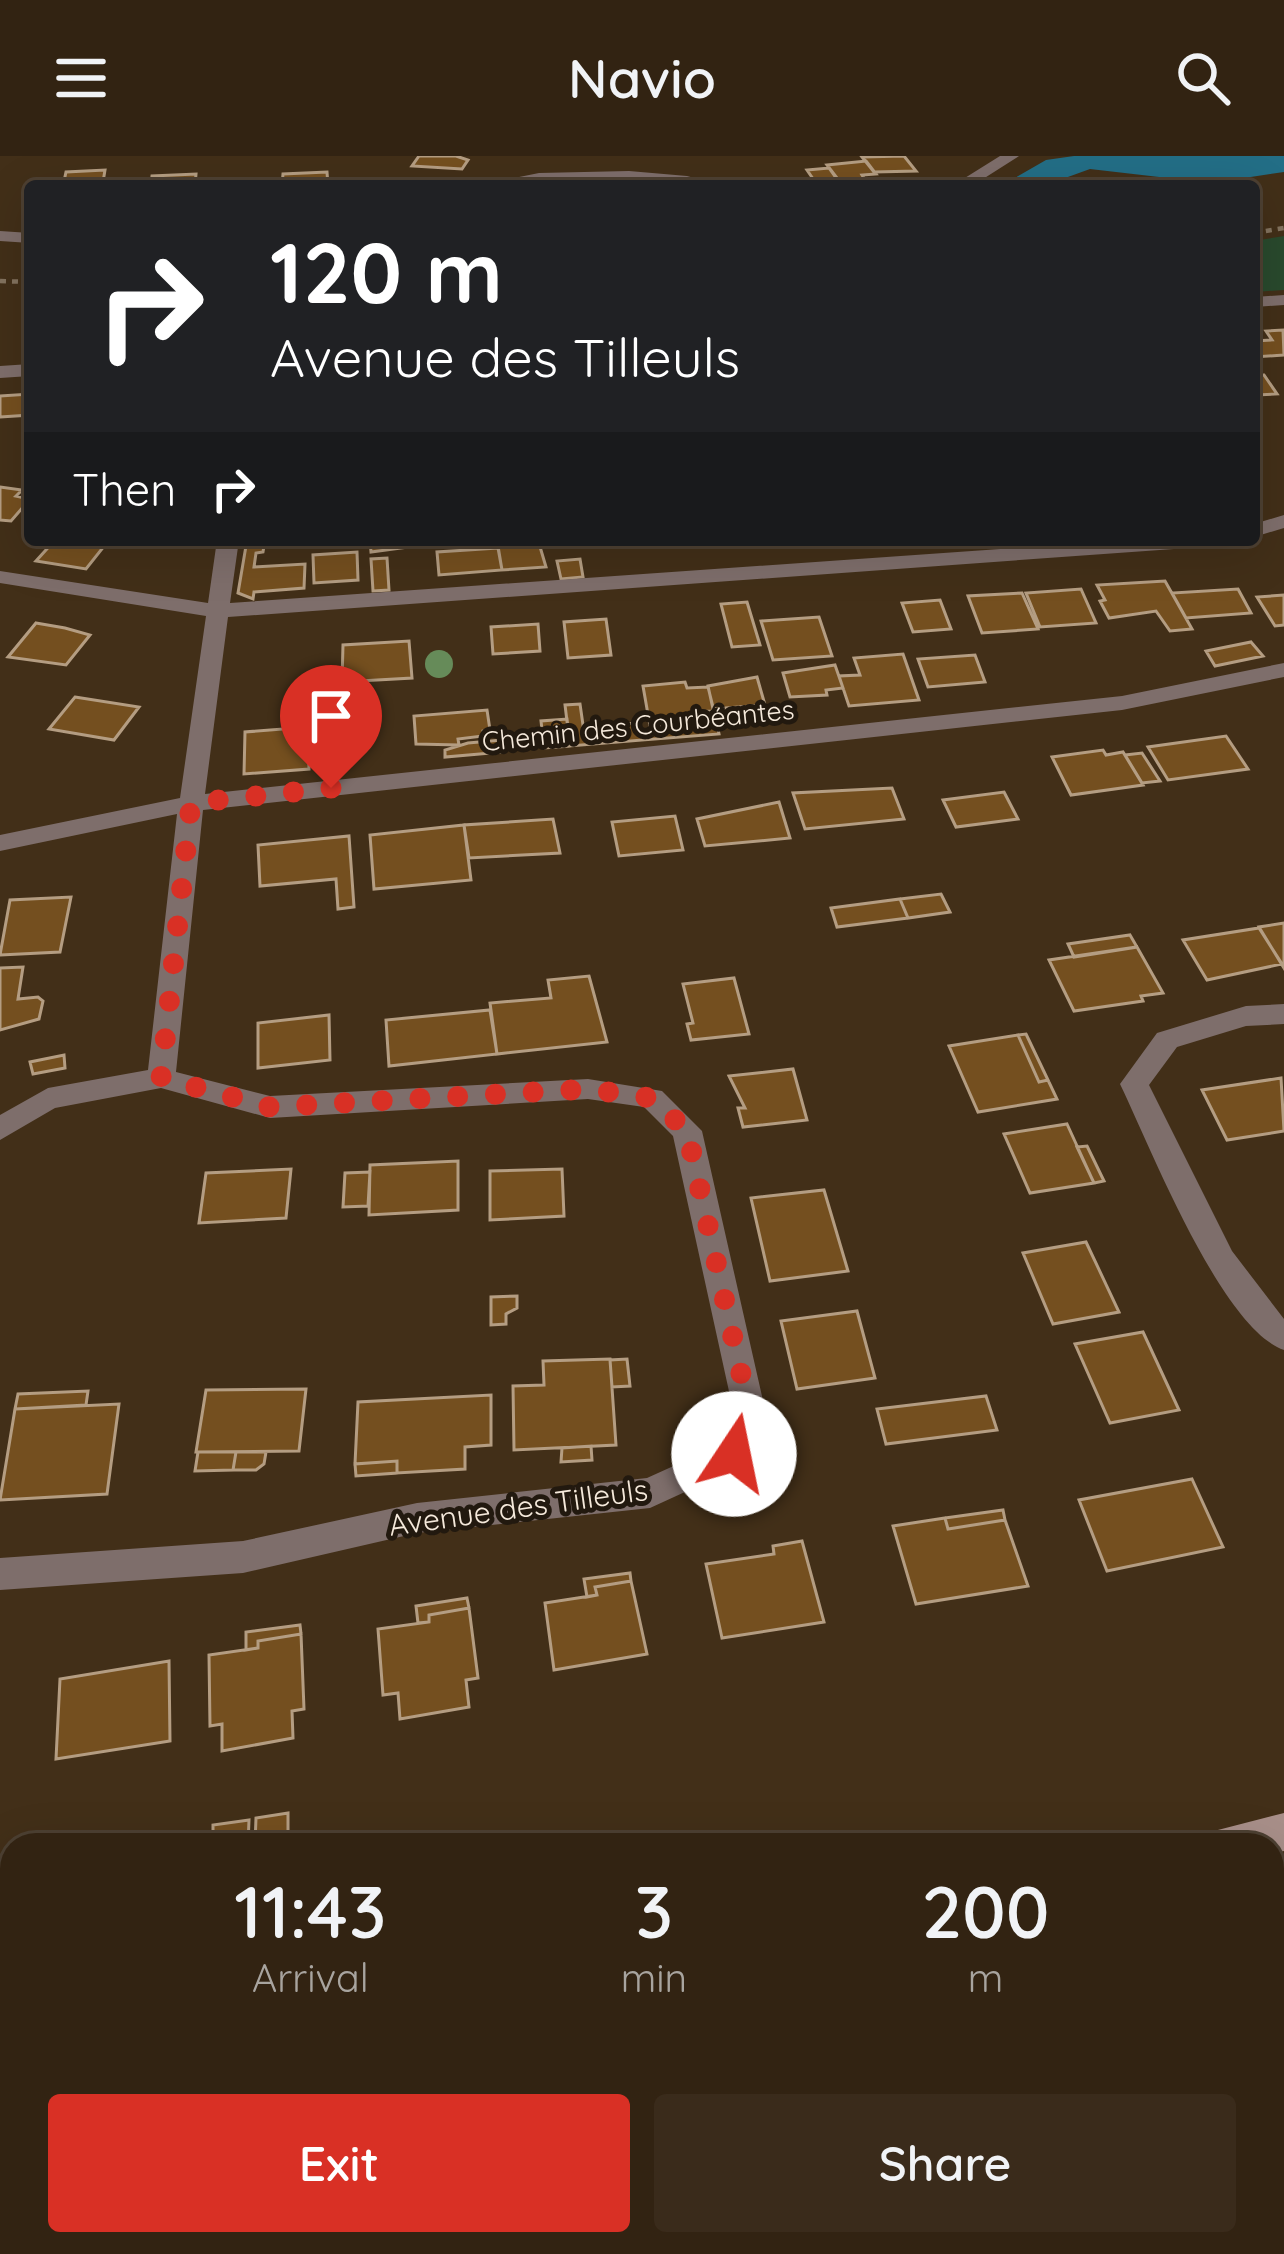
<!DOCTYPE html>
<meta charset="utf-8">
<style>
:root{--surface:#322312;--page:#3a2b1b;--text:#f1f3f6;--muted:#a8a49f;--line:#4d4032;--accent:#d93025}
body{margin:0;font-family:Quicksand,sans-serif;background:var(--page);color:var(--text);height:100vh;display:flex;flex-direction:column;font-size:45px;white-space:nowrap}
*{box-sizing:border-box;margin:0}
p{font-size:39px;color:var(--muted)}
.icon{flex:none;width:66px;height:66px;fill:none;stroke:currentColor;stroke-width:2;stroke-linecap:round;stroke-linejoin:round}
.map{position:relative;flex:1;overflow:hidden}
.details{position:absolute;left:0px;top:1677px;width:1284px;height:423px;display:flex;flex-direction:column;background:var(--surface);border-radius:36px 36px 0 0;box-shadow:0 12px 48px #0002,0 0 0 3px var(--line)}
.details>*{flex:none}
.top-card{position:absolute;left:24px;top:24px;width:1236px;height:366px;border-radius:12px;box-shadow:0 12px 48px #0002,0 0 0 3px var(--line);background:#202124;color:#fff;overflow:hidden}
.pin{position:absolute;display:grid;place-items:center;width:102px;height:102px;color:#fff;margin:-123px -51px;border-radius:50% 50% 50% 0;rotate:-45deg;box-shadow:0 0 12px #0007}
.pin .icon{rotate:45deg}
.me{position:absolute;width:132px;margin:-66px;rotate:11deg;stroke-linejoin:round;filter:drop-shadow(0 0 9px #0008)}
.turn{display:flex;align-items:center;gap:42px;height:252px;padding:0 48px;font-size:54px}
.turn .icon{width:156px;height:156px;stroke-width:2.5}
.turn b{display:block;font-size:84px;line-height:102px}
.then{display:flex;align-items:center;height:114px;padding:0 48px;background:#0003;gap:24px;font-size:45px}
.eta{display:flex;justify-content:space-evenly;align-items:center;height:204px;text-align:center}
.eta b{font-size:72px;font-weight:600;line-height:84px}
.button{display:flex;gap:24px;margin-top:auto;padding:24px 48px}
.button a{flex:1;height:138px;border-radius:12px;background:var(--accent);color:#fff;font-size:48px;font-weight:600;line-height:138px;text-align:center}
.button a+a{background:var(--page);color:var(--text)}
header{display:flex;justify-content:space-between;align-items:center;height:156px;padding:0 48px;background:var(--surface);font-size:54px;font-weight:600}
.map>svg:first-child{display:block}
.green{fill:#29492d}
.water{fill:#236e86}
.building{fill:#744f1f;stroke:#b49d82;stroke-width:3}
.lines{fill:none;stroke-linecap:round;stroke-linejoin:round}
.path{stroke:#82725e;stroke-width:4.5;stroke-dasharray:6 6;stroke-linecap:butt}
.street{fill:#7e6e6b;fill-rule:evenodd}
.secondary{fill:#a88f89;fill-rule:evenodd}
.tree{fill:#668b59}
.route{stroke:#d93025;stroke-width:21;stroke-dasharray:0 37.8}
.labels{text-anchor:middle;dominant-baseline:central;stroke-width:10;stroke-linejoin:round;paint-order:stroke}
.far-street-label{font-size:27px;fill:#f5e9db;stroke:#22190f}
.street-label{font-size:30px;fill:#f5e9db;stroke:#22190f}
</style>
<header><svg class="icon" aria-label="menu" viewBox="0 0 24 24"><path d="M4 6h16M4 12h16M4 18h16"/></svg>Navio<svg class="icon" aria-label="search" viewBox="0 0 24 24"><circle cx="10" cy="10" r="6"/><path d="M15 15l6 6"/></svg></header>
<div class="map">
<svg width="1284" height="2098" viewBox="0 0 1284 2098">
<rect width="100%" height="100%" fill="#422f18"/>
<!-- green -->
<path class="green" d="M 1284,80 L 1284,134 L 1254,136 L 1254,85 Z"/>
<!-- water -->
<path class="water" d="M 1074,0 L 1284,0 L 1284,16 L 1211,27 L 1090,13 L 1043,30 L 1001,30 L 1046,4 Z"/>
<!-- building -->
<path class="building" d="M 419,0 L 456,0 L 468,4 L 462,13 L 412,10 Z
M 904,0 L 916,15 L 874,16 L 862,1 Z
M 866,5 L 876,18 L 862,19 L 865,24 L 840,26 L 827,9 Z
M 829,12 L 841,29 L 818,30 L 807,14 Z
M 105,14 L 103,26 L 63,30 L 66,16 Z
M 327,16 L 328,30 L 282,30 L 283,18 Z
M 196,18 L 195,30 L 151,30 L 152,20 Z
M 1283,174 L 1284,199 L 1254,201 L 1254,185 L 1272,184 L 1266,175 Z
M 1254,219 L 1264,219 L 1277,238 L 1257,239 Z
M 30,238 L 30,259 L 0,261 L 0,240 Z
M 0,331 L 22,334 L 16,340 L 30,343 L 11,365 L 0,364 Z
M 55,384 L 109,384 L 86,413 L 36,405 Z
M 247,384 L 265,384 L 263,396 L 256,397 L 254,411 L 305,408 L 304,432 L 254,436 L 253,443 L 238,437 Z
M 370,384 L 431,384 L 431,388 L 371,396 Z
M 497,384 L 538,384 L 546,411 L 502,414 Z
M 498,392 L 502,414 L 439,419 L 437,396 Z
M 357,396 L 358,424 L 314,427 L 313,399 Z
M 387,402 L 389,434 L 373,435 L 371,403 Z
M 580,403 L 583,421 L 561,423 L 557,405 Z
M 1165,425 L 1192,473 L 1170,475 L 1156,455 L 1109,462 L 1100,445 L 1105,444 L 1097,429 Z
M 1081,433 L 1096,467 L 1040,471 L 1026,437 Z
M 1238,433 L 1251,457 L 1186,462 L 1172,437 Z
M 1022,437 L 1038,473 L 982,477 L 968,440 Z
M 1284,439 L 1284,469 L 1275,470 L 1257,441 Z
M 940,444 L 951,473 L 913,476 L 902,447 Z
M 747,446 L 760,489 L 732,491 L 721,448 Z
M 819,461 L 832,500 L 773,504 L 761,465 Z
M 606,463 L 611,499 L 568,502 L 564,466 Z
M 36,467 L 65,472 L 90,479 L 66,509 L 8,501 Z
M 538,468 L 540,495 L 493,498 L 491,471 Z
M 409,485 L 412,522 L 342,526 L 343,489 Z
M 1251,486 L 1263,500 L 1215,510 L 1206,495 Z
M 903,498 L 919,544 L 849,550 L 839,520 L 860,519 L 854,502 Z
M 975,499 L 985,526 L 928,531 L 918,503 Z
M 835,509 L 843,532 L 826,534 L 827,539 L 790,541 L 783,517 Z
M 757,521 L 765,549 L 713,553 L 708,530 Z
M 685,526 L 687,532 L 708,531 L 714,555 L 695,556 L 698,567 L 650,570 L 643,530 Z
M 75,541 L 139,551 L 114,584 L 49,573 Z
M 580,548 L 584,576 L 639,566 L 643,584 L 570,590 L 565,549 Z
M 487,554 L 490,574 L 483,575 L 483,580 L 458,583 L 459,589 L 416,588 L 414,560 Z
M 567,563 L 570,590 L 544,592 L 541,565 Z
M 717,568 L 719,578 L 643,584 L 641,574 Z
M 308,571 L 309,613 L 244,618 L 245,576 Z
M 1226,580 L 1248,613 L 1168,624 L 1148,591 Z
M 501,584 L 503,596 L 445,601 L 445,594 L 468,587 Z
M 1103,594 L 1106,599 L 1123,596 L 1143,629 L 1071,639 L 1052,601 Z
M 1142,597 L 1160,625 L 1142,627 L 1125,599 Z
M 892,632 L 904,663 L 805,673 L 793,637 Z
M 1004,636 L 1018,663 L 956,671 L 943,644 Z
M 779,646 L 790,682 L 705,690 L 697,663 Z
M 675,660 L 683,694 L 619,700 L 612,666 Z
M 553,663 L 560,697 L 469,702 L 464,669 Z
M 464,669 L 471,724 L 374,733 L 370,679 Z
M 349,680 L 354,751 L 338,753 L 336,723 L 260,730 L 258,689 Z
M 941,738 L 950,756 L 908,762 L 900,743 Z
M 71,741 L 60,796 L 0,799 L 10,744 Z
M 900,743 L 908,762 L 837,771 L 831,752 Z
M 1284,767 L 1284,812 L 1259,771 Z
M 1259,772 L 1282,808 L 1207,824 L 1183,784 Z
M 1130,779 L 1137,791 L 1074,801 L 1068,788 Z
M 1137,791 L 1163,837 L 1141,840 L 1143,845 L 1074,855 L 1049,804 Z
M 23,811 L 18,843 L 38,841 L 43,845 L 39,863 L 0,874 L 0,812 Z
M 589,820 L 607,886 L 497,898 L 490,847 L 551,842 L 548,824 Z
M 734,822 L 749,878 L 691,884 L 687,868 L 693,867 L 683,828 Z
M 490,854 L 497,898 L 389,910 L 386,864 Z
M 329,859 L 330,904 L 258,912 L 258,867 Z
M 1026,878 L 1048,924 L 1039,926 L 1018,879 Z
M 1018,879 L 1039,926 L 1048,924 L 1057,943 L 978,956 L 949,890 Z
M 64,899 L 65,912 L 33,918 L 30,906 Z
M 793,913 L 807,964 L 743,971 L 738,952 L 745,952 L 729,920 Z
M 1281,922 L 1284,975 L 1227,984 L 1202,934 Z
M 1067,968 L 1094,1027 L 1030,1037 L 1004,978 Z
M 1087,990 L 1104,1025 L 1094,1027 L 1077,991 Z
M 458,1005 L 458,1054 L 369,1059 L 370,1009 Z
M 291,1013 L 286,1062 L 199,1067 L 206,1017 Z
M 562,1013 L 564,1060 L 490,1064 L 490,1015 Z
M 370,1016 L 368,1050 L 343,1051 L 345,1017 Z
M 824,1034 L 848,1115 L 770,1125 L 751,1042 Z
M 1086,1086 L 1119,1156 L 1053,1168 L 1023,1097 Z
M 517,1140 L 517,1152 L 506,1158 L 506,1168 L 491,1169 L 491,1141 Z
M 857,1155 L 875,1222 L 797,1233 L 781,1165 Z
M 1143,1176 L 1179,1254 L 1110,1267 L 1075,1188 Z
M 610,1203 L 616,1289 L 514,1294 L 513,1230 L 544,1229 L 543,1205 Z
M 627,1203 L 630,1230 L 612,1231 L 610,1204 Z
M 306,1233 L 299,1295 L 196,1296 L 206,1234 Z
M 88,1235 L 86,1249 L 15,1253 L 18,1238 Z
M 491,1239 L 491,1289 L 465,1291 L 465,1313 L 397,1317 L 397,1305 L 355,1308 L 358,1246 Z
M 986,1240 L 997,1274 L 886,1288 L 877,1253 Z
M 119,1248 L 107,1338 L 0,1344 L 15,1253 Z
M 591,1290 L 592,1304 L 561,1306 L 562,1292 Z
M 198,1296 L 236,1296 L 233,1314 L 195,1315 Z
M 236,1296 L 266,1296 L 264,1308 L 256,1314 L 233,1314 Z
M 397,1305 L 397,1317 L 356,1320 L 355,1308 Z
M 1192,1323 L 1223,1391 L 1107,1415 L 1079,1344 Z
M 1003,1354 L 1005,1364 L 948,1373 L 945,1362 Z
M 945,1362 L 948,1373 L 1005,1364 L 1028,1430 L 916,1448 L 893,1370 Z
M 802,1385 L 824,1466 L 722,1482 L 706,1408 L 774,1398 L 773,1390 Z
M 630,1417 L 631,1425 L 595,1431 L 597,1439 L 587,1441 L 584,1423 Z
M 631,1425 L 647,1498 L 554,1514 L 545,1447 L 597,1439 L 595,1431 Z
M 467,1442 L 469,1452 L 429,1459 L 429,1466 L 418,1467 L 416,1450 Z
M 469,1452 L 478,1522 L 466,1524 L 469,1551 L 400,1563 L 398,1537 L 383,1539 L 378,1473 L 429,1466 L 429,1459 Z
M 300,1469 L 301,1478 L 258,1485 L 258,1492 L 246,1494 L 246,1476 Z
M 301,1478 L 304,1553 L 292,1555 L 293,1582 L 222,1595 L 222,1568 L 210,1570 L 209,1499 L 258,1492 L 258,1485 Z
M 169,1505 L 170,1585 L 56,1603 L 60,1523 Z
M 288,1657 L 288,1683 L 255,1688 L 256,1662 Z
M 249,1664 L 248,1689 L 213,1689 L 213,1669 Z"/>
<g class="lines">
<!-- path -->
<path class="path" d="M 1254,77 L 1284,72
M 0,125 L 30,126"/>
<!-- street -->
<path class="street" d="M 1000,0 L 1019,0 L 972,30 L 952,30 Z
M 629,15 L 687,20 L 723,30 L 599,24 L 474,30 L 539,17 Z
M 0,75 L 30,77 L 30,87 L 0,85 Z
M 1284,139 L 1284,149 L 1254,151 L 1254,141 Z
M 30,208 L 30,220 L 0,222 L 0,210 Z
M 1284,359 L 1284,372 L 1254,381 L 1254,368 Z
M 217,384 L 239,384 L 230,447 L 1127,384 L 1227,384 L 1216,390 L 228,461 L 205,638 L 1122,540 L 1284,507 L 1284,521 L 1122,554 L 203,654 L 176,916 L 270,940 L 588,923 L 662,935 L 702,975 L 764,1249 L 746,1308 L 650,1352 L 417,1377 L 243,1417 L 0,1434 L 0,1402 L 243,1385 L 417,1347 L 647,1322 L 720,1289 L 732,1249 L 673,980 L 644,951 L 588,943 L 270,962 L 161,932 L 55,952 L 0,984 L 0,959 L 48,932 L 148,914 L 177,658 L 0,695 L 0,679 L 180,642 L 206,460 L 0,427 L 0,415 L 208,447 Z
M 1284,848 L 1284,868 L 1246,870 L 1177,891 L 1149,929 L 1232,1095 L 1284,1163 L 1284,1194 C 1221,1172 1150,990 1120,928 L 1157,877 L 1246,850 Z"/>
<!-- secondary -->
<path class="secondary" d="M 1284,1657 L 1284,1695 L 1272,1698 L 1272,1689 L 1209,1689 L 1214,1675 Z
M 12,1931 L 12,1973 L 0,1975 L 0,1933 Z"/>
</g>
<!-- trees -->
<circle class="tree" cx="439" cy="508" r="14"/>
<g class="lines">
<!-- route -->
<path class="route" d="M 331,632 L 191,647 L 161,922 L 270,951 L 588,933 L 652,942 L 687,975 L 748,1249 L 734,1298"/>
</g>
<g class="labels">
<!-- far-street labels -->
<g class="far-street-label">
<text transform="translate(638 569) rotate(-6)">Chemin des Courbéantes</text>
</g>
<!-- street labels -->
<g class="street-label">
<text transform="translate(518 1351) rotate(-8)">Avenue des Tilleuls</text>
</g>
</g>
</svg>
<div class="pin" style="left:331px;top:632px;background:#d93025"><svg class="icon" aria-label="arrive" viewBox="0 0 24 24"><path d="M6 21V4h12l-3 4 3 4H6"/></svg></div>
<svg class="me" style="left:734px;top:1298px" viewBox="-20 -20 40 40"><circle r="19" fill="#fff"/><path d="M0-13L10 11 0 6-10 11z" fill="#d93025"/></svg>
<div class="top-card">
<div class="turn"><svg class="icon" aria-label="right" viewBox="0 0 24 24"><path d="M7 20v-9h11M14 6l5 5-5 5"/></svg><div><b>120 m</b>Avenue des Tilleuls</div></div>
<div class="then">Then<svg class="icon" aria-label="right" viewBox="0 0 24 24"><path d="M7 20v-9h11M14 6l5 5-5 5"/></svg></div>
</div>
<section class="details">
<div class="eta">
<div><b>11:43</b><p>Arrival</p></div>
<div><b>3</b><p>min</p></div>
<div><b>200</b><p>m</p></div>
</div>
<div class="button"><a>Exit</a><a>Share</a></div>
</section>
</div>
